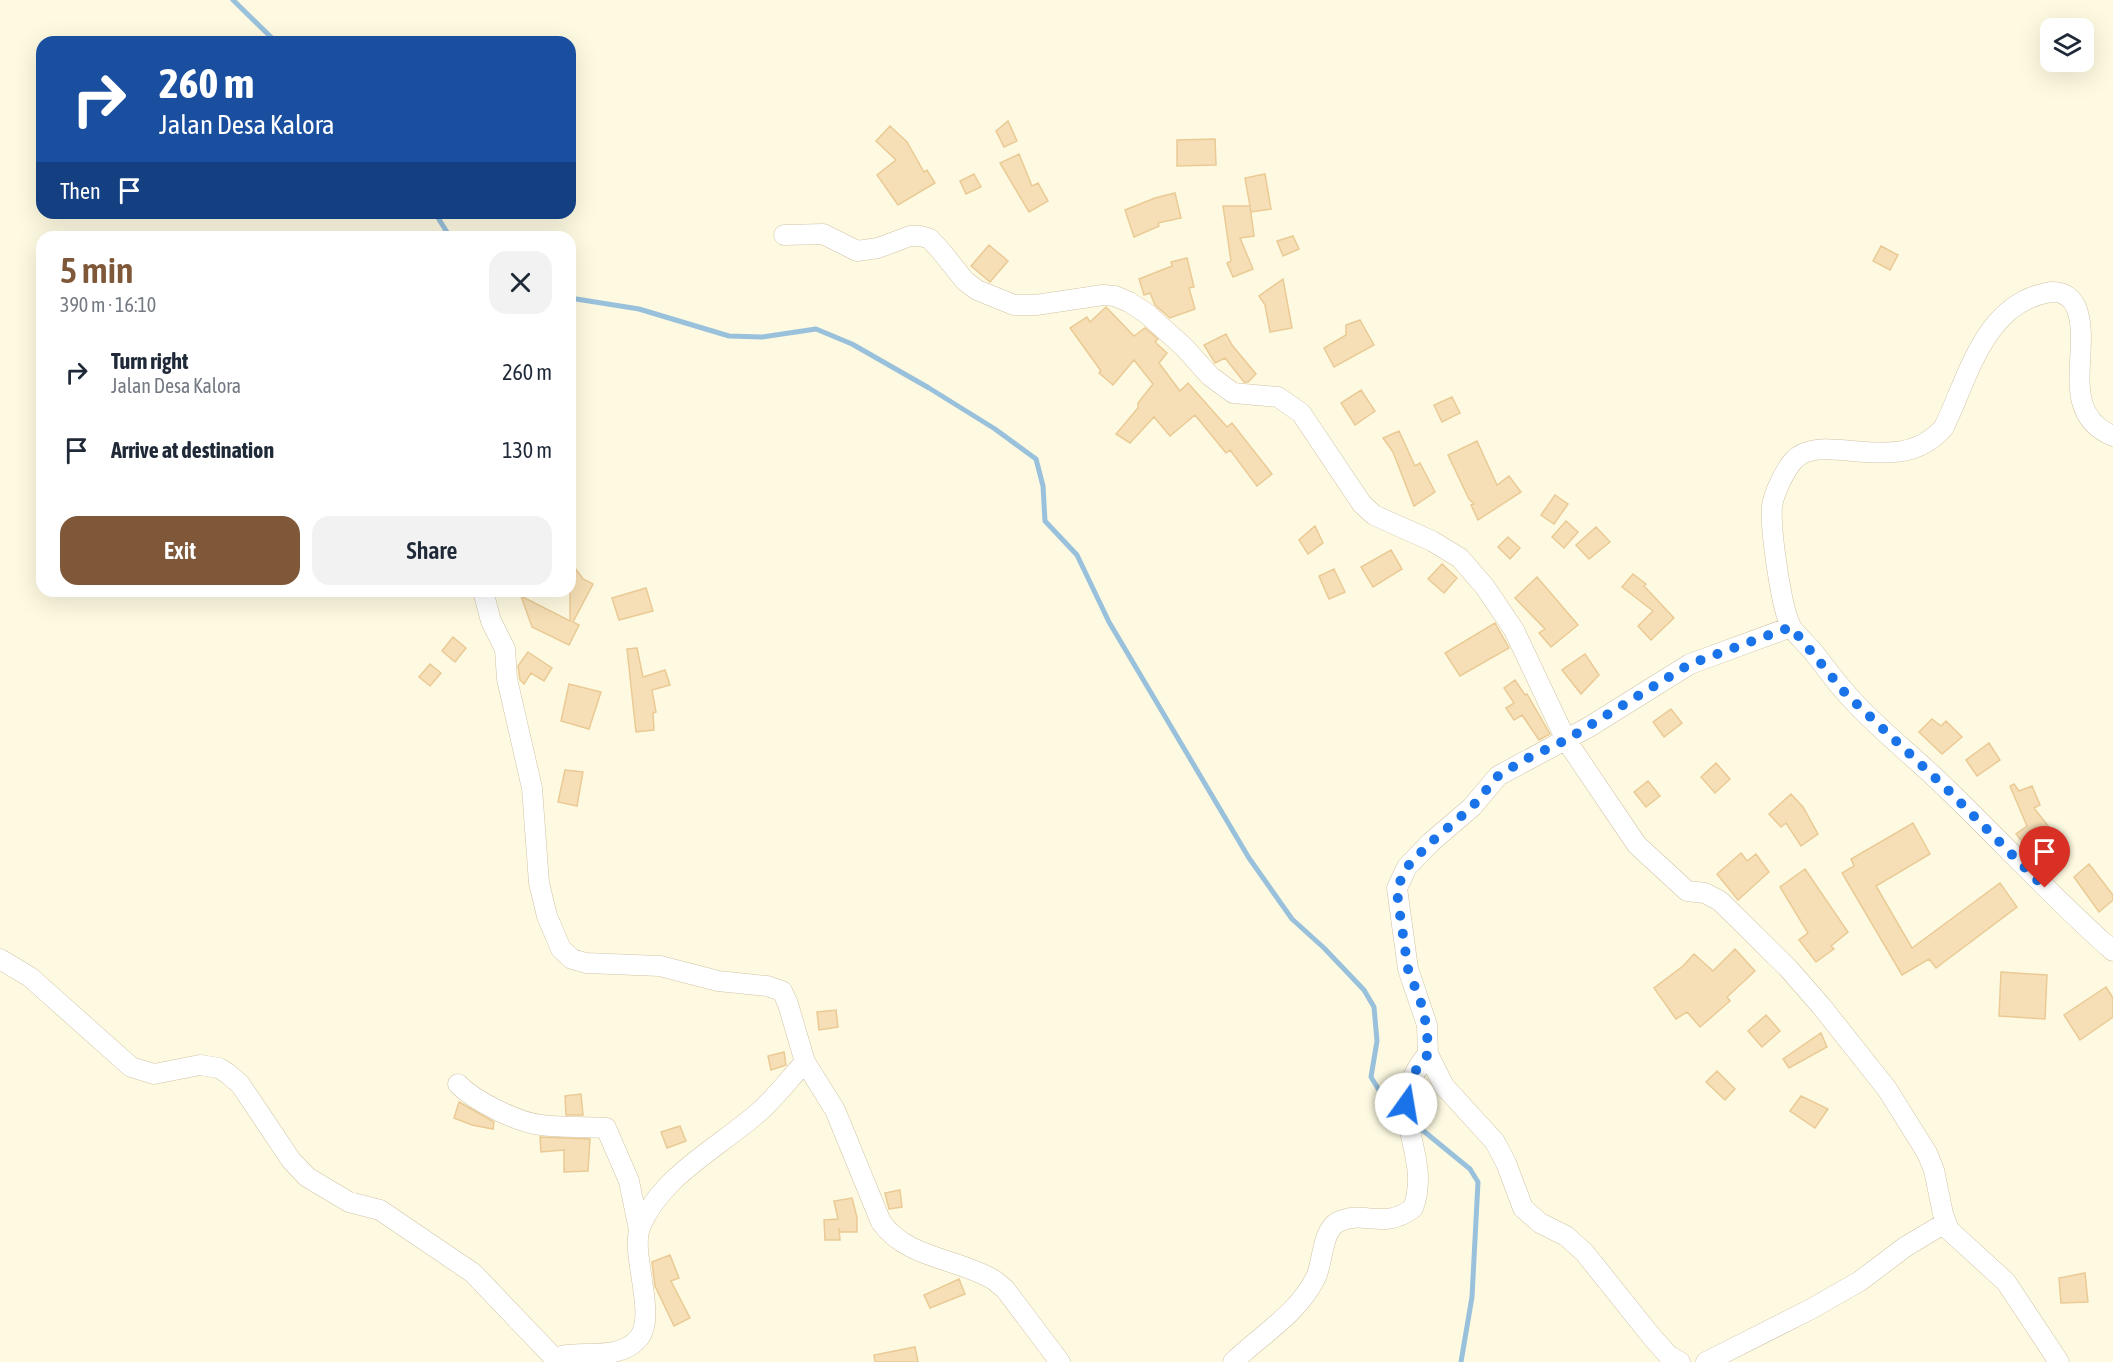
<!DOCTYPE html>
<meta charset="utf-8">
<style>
:root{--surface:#fff;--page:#f2f2f3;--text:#1f2937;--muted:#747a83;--accent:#7e5839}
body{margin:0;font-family:"Asap Condensed",sans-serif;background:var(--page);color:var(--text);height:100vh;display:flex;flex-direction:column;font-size:22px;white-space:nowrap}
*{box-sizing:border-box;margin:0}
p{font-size:20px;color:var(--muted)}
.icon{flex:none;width:33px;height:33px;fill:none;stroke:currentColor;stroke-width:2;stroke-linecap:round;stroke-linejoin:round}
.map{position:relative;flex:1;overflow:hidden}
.panel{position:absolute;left:36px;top:231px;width:540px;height:366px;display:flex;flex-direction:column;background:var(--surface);border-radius:18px;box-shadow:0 6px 24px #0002}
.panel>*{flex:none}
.top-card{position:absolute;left:36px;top:36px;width:540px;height:183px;border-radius:18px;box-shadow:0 6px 24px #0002;background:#1a4fa0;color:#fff;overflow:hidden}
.controls{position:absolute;left:2040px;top:18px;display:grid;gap:12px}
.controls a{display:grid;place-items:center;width:54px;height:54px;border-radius:12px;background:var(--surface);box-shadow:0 6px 24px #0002;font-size:30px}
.pin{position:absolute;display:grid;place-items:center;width:51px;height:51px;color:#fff;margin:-62px -26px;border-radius:50% 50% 50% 0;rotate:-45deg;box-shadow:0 0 6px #0007}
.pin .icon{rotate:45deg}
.me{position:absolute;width:66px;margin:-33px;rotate:13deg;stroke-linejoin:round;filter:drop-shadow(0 0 4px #0008)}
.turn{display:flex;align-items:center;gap:21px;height:126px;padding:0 24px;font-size:27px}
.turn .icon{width:78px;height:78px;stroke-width:2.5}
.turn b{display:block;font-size:42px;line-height:51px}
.then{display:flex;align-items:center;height:57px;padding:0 24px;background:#0003;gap:12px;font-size:22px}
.round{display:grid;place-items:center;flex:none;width:63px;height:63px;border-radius:18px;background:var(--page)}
.headline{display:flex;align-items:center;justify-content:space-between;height:102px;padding:0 24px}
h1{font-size:36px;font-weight:600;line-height:45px;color:var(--accent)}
.primary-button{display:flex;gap:12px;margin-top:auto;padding:12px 24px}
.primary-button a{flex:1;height:69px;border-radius:18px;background:var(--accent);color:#fff;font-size:24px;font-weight:600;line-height:69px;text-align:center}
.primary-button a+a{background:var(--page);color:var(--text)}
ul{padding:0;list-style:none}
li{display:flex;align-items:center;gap:18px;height:78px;padding:0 24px}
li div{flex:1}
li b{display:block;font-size:22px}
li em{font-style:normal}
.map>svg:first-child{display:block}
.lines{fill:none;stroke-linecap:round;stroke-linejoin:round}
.stream{stroke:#99c1dc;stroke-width:5}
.building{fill:#f6dfb6;stroke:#eaca95;stroke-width:1.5}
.minor-casing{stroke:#d0c3a7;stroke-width:21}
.minor{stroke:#fff;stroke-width:20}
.route{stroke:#1a73e8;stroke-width:10;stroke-dasharray:0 18}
</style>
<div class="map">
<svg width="2113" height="1362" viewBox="0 0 2113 1362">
<rect width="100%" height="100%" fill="#fefae1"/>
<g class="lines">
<!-- stream -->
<path class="stream" d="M 233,0 L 276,42
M 435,213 L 450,237
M 570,298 L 639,309 L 729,336 L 762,337 L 816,329 L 852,344 L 929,388 L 995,429 L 1036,459 L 1043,486 L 1045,521 L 1077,555 L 1109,622 L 1249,858 L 1292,919 L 1324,948 L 1364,990 L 1374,1007 L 1377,1041 L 1371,1077 L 1382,1095 L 1402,1111
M 1415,1124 L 1470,1169 L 1478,1182 L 1472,1297 L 1461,1362"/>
</g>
<!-- building -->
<path class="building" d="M 1008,121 L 1017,141 L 1004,147 L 996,131 Z
M 890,126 L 907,142 L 924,172 L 927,170 L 935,183 L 898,205 L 877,175 L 896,160 L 876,141 Z
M 1215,139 L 1216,165 L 1177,166 L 1177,140 Z
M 1019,154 L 1032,186 L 1038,183 L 1048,201 L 1029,212 L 1000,163 Z
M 974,174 L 981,187 L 966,194 L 960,181 Z
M 1265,174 L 1271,209 L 1251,212 L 1250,206 L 1254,236 L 1240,238 L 1253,269 L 1233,277 L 1227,263 L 1231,261 L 1223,206 L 1250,206 L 1245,178 Z
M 1175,193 L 1181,218 L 1158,223 L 1159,226 L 1134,237 L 1125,210 L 1155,198 Z
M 1293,236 L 1299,249 L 1283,256 L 1277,241 Z
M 989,245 L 1008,261 L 990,282 L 971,266 Z
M 1881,246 L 1898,255 L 1890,270 L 1873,261 Z
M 1187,258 L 1194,287 L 1189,288 L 1195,309 L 1170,318 L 1155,305 L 1150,293 L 1144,295 L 1139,279 L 1172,266 L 1171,262 Z
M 1283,279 L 1292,328 L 1270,332 L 1265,305 L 1259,296 Z
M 1106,307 L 1134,336 L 1145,328 L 1158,339 L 1155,342 L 1167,353 L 1159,363 L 1180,391 L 1188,383 L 1227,427 L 1232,423 L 1272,474 L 1257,486 L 1230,450 L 1226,453 L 1195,415 L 1170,436 L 1154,417 L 1130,443 L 1116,434 L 1138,408 L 1138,403 L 1153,384 L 1134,360 L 1113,385 L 1099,373 L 1101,371 L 1070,328 L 1087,317 L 1090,322 Z
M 1360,320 L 1374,345 L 1334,367 L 1324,348 L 1346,335 L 1346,325 Z
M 1226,334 L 1232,345 L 1256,374 L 1248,382 L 1244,382 L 1225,358 L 1215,363 L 1204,345 Z
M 1361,390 L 1375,411 L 1355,425 L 1341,403 Z
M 1452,397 L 1460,413 L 1442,422 L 1434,405 Z
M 1399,431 L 1415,466 L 1420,463 L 1435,492 L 1414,506 L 1393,452 L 1383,438 Z
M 1477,441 L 1497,485 L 1509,476 L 1521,492 L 1478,520 L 1471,505 L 1474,504 L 1469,499 L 1448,455 Z
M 1555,495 L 1568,504 L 1554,524 L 1541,515 Z
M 1566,521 L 1578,532 L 1564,548 L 1552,537 Z
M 1315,526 L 1323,543 L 1308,554 L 1299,540 Z
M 1596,527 L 1610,542 L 1589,559 L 1576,545 Z
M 1508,537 L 1520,548 L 1510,559 L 1498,547 Z
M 1391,550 L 1402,569 L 1373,587 L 1361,567 Z
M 570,561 L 583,579 L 593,584 L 573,622 L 579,625 L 569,645 L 532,627 L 521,596 L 570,621 Z
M 1442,564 L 1457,578 L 1444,593 L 1428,579 Z
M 1334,569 L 1345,592 L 1329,599 L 1319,576 Z
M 1633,574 L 1646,584 L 1644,586 L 1674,618 L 1651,640 L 1638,626 L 1653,611 L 1622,587 Z
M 1537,577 L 1578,625 L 1551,647 L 1539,633 L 1545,629 L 1515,598 Z
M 646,588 L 653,611 L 619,620 L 612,598 Z
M 1495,623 L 1509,648 L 1460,676 L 1445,653 Z
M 453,637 L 466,648 L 455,662 L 442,651 Z
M 637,648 L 643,677 L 665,670 L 670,685 L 652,690 L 656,712 L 653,713 L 654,730 L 636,732 L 627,649 Z
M 528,652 L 552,668 L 544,681 L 531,673 L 524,684 L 520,680 L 518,666 Z
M 1585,654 L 1599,675 L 1581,694 L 1562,670 Z
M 430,664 L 441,673 L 430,686 L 419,677 Z
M 1515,680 L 1525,695 L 1527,694 L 1550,734 L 1539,740 L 1522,715 L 1514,720 L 1506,708 L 1514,703 L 1504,688 Z
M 569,684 L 601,692 L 589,729 L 561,721 Z
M 1671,709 L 1682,723 L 1664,737 L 1653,722 Z
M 1932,719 L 1941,726 L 1946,721 L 1962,737 L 1942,754 L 1919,732 Z
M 1989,743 L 2000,760 L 1977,776 L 1966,760 Z
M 1716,763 L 1730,779 L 1715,793 L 1701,777 Z
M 565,770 L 583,772 L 577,806 L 558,802 Z
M 1648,781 L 1660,796 L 1646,807 L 1634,792 Z
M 2014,784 L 2019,791 L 2032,786 L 2040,805 L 2034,808 L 2049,827 L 2042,832 L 2059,858 L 2045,867 L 2028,843 L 2025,845 L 2016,834 L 2027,826 L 2010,786 Z
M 1791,794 L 1803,807 L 1818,834 L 1801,846 L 1786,823 L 1781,827 L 1769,814 Z
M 1913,823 L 1930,854 L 1876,886 L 1912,948 L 2000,883 L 2017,907 L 1936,968 L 1929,959 L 1902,975 L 1842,873 L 1854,866 L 1851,859 Z
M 1741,853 L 1747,861 L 1756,854 L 1769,872 L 1738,900 L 1717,874 Z
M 2089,864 L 2113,895 L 2113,900 L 2099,912 L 2074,877 Z
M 1805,869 L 1848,932 L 1831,946 L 1834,949 L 1816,962 L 1799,940 L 1808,933 L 1780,887 Z
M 1735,949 L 1755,971 L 1727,997 L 1730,1001 L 1700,1027 L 1687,1012 L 1676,1019 L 1654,988 L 1683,966 L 1694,954 L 1713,971 Z
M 2001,972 L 2047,975 L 2045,1019 L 1999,1016 Z
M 2106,987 L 2113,998 L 2113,1017 L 2080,1040 L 2064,1015 Z
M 836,1010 L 838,1027 L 819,1030 L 817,1012 Z
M 1766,1015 L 1780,1031 L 1762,1047 L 1748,1031 Z
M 1821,1033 L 1827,1047 L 1789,1068 L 1783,1059 Z
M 784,1052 L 786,1065 L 771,1070 L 768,1056 Z
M 1717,1071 L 1735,1089 L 1725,1100 L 1706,1082 Z
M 581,1094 L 583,1115 L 566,1115 L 565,1096 Z
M 1801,1096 L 1828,1109 L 1815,1128 L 1790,1111 Z
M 459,1102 L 494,1122 L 493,1129 L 472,1125 L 454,1118 Z
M 680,1126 L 686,1141 L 667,1148 L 661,1132 Z
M 540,1137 L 590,1139 L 588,1171 L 564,1172 L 564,1150 L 541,1152 Z
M 900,1190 L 902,1207 L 889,1209 L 885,1193 Z
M 852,1198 L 857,1217 L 857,1232 L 840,1232 L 839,1228 L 840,1240 L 825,1240 L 824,1220 L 838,1219 L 834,1201 Z
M 670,1255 L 679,1278 L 671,1281 L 690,1318 L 674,1326 L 655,1286 L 652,1262 Z
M 2085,1273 L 2088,1302 L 2061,1303 L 2059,1278 Z
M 959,1279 L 965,1294 L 930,1308 L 924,1295 Z
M 915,1347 L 918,1362 L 875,1362 L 874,1355 Z"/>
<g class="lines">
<!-- minor casing -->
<g class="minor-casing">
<path id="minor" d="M 784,235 L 823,234 L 857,251 L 878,248 L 910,236 L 921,236 L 930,239 L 941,251 L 965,281 L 977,290 L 1014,305 L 1036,305 L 1103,295 L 1115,296 L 1129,302 L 1146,313 L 1184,347 L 1210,376 L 1233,393 L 1278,397 L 1301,413 L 1362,504 L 1374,515 L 1432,541 L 1460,558 L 1485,587 L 1514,630 L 1566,740 L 1637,845 L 1687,891 L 1705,893 L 1720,901 L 1788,968 L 1822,1007 L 1887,1089 L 1927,1153 L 1934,1170 L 1943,1214 L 1949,1230 L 2006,1282 L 2059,1362
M 2113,436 C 2056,412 2093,348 2076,307 C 2070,294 2058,290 2046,293 C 1984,305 1968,378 1944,427 C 1899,481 1822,428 1793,461 C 1784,472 1774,493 1772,506 C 1770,529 1781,607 1791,627 C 1797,636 1808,645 1815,654 C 1825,667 1835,681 1846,693 C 1876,728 1915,757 1948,790 C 2003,843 2055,900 2113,951
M 483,591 L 491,621 L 505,649 L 507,679 L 532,788 L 539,883 L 547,916 L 561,949 L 572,959 L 586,963 L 660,966 L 718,981 L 767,986 L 782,991 L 788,1004 L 805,1062 L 835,1110 L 881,1222 C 907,1259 958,1258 994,1280 L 1005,1289 L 1060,1362
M 0,959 L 30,977 L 131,1067 L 154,1074 L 200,1065 L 219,1068 L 227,1073 L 240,1084 L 291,1160 L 307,1177 L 349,1202 L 380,1210 L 473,1273 L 558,1362
M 458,1084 C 474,1101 517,1122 541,1125 C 562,1128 584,1126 606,1128 L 629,1181 L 639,1230
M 558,1360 L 561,1356 C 586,1351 620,1360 638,1339 C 658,1317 630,1254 640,1228 C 659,1177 721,1146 759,1112 C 776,1097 790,1078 805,1062
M 1233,1362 C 1262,1334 1298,1314 1316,1277 C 1323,1262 1322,1230 1338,1222 C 1364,1209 1383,1231 1413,1208 C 1434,1152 1379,1110 1428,1054
M 1680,1362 L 1668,1355 L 1652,1337 L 1584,1252 L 1566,1236 L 1540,1223 L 1523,1208 L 1506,1163 L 1495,1142 L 1444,1086 L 1428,1054 L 1427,1025 L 1408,969 L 1397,888 L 1407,867 L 1430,843 L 1472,807 L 1498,776 L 1589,727 L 1690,664 L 1791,627
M 1706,1362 L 1811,1309 L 1860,1281 L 1905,1247 L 1945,1223"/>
</g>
<!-- minor -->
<use href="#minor" class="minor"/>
</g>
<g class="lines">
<!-- route -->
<path class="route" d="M 1406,1104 L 1411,1077 L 1428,1054 L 1428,1044 L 1424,1011 L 1408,969 L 1398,901 L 1397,888 L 1407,867 L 1430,843 L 1472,807 L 1498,776 L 1524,760 L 1566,740 L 1690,664 L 1791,627 L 1846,694 L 1948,790 L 2045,888"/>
</g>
</svg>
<div class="controls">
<a><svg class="icon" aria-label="layers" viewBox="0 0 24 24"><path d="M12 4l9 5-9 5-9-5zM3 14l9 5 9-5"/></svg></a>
</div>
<div class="pin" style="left:2045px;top:888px;background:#d93025"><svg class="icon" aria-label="arrive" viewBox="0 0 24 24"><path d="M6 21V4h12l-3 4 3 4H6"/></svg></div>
<svg class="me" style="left:1406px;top:1104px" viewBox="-20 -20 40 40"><circle r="19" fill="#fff"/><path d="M0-13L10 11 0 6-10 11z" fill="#1a73e8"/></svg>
<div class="top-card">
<div class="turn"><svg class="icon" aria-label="right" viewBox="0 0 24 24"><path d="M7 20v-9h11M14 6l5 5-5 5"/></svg><div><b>260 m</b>Jalan Desa Kalora</div></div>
<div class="then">Then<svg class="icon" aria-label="arrive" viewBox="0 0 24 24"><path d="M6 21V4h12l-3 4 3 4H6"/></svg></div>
</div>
<section class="panel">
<div class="headline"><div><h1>5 min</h1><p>390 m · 16:10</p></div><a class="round"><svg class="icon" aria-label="close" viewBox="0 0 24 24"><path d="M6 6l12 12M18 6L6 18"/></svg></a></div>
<ul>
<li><svg class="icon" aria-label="right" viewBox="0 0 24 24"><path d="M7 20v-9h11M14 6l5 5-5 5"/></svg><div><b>Turn right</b><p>Jalan Desa Kalora</p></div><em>260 m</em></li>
<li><svg class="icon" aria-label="arrive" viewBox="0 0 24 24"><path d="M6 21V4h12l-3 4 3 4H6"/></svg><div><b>Arrive at destination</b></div><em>130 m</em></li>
</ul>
<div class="primary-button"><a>Exit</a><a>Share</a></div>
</section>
</div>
